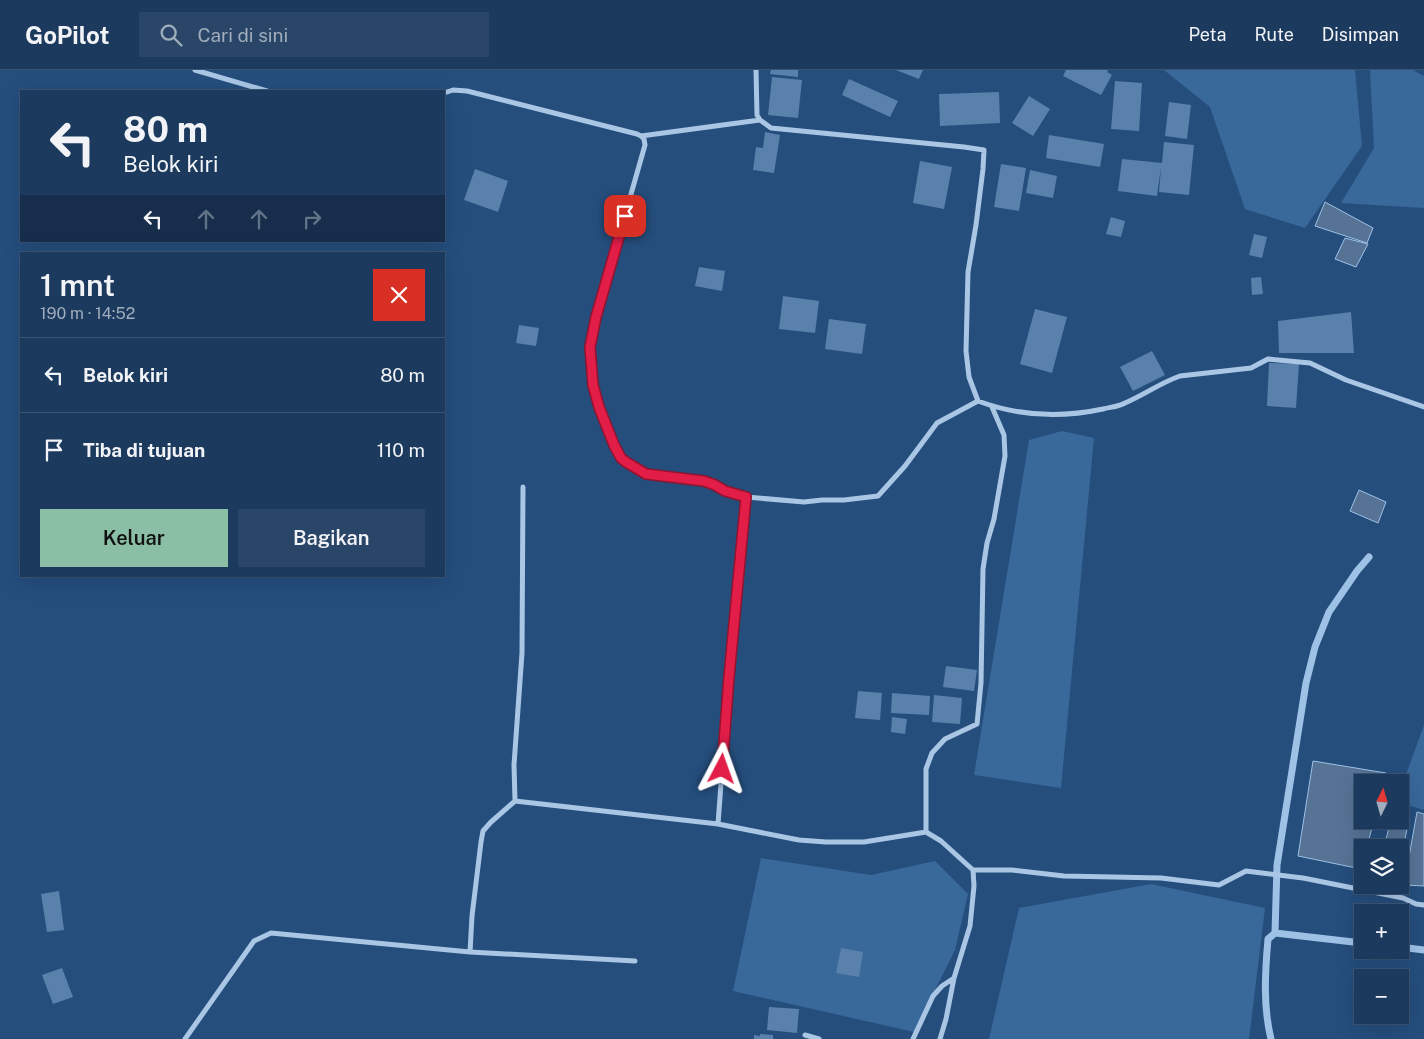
<!DOCTYPE html>
<html lang="id">
<meta charset="utf-8">
<style>
:root{--surface:#1c3a5e;--page:#294567;--text:#f1f3f6;--muted:#a0adbc;--line:#3a5473;--accent:#8abfa5}
body{margin:0;font-family:"Public Sans",sans-serif;background:var(--page);color:var(--text);height:100vh;display:flex;flex-direction:column;font-size:19px;white-space:nowrap}
*{box-sizing:border-box;margin:0}
p{font-size:16px;color:var(--muted)}
.icon{flex:none;width:28px;height:28px;fill:none;stroke:currentColor;stroke-width:2;stroke-linecap:round;stroke-linejoin:round}
.map{position:relative;flex:1;overflow:hidden}
.side{position:absolute;left:20px;top:182px;width:425px;height:325px;display:flex;flex-direction:column;background:var(--surface);border-radius:0px;box-shadow:0 5px 20px #0002,0 0 0 1px var(--line)}
.side>*{flex:none}
.top-card{position:absolute;left:20px;top:20px;width:425px;height:152px;border-radius:0px;box-shadow:0 5px 20px #0002,0 0 0 1px var(--line);background:#1c3a5e;color:var(--text);overflow:hidden}
.needle{width:32px;rotate:5deg}
.fabs{position:absolute;left:1354px;top:704px;display:grid;gap:10px}
.fabs a{display:grid;place-items:center;width:55px;height:55px;border-radius:0px;background:var(--surface);box-shadow:0 5px 20px #0002,0 0 0 1px var(--line);font-size:25px}
.pin{position:absolute;display:grid;place-items:center;width:42px;height:42px;color:#fff;margin:-21px;border-radius:10px;box-shadow:0 2px 8px #0006}
.me{position:absolute;width:55px;margin:-28px;rotate:4deg;stroke-linejoin:round;filter:drop-shadow(0 0 4px #0008)}
.turn{display:flex;align-items:center;gap:18px;height:105px;padding:0 20px;font-size:22px}
.turn .icon{width:65px;height:65px;stroke-width:2.5}
.turn b{display:block;font-size:35px;line-height:42px}
.lanes{display:flex;align-items:center;height:48px;padding:0 20px;background:#0003;justify-content:center;gap:25px;direction:ltr}
.lanes .off{opacity:.35}
.round{display:grid;place-items:center;flex:none;width:52px;height:52px;border-radius:0px;background:var(--page)}
.headline{display:flex;align-items:center;justify-content:space-between;height:85px;padding:0 20px}
h1{font-size:30px;font-weight:600;line-height:38px}
.action{display:flex;gap:10px;margin-top:auto;padding:10px 20px}
.action a{flex:1;height:58px;border-radius:0px;background:var(--accent);color:#111;font-size:20px;font-weight:600;line-height:58px;text-align:center}
.action a+a{background:var(--page);color:var(--text)}
ul{padding:0;list-style:none}
li{display:flex;align-items:center;gap:15px;height:75px;padding:0 20px;border-top:1px solid var(--line)}
li div{flex:1}
li b{display:block;font-size:19px}
li em{font-style:normal}
header{display:flex;align-items:center;gap:30px;box-sizing:border-box;height:70px;padding:0 25px;background:var(--surface);border-bottom:1px solid var(--line)}
header strong{font-size:24px}
nav{display:flex;gap:28px;margin-inline-start:auto;font-size:18px}
.search{width:350px;height:45px;background:var(--page);display:flex;align-items:center;gap:12px;box-sizing:border-box;padding:0 18px;border-radius:0px;color:var(--muted);font-size:19px}
.map>svg:first-child{display:block}
.green{fill:#39689b}
.water{fill:#567396;stroke:#9ec1e6}
.lines{fill:none;stroke-linecap:round;stroke-linejoin:round}
.stream{stroke:#9ec1e6;stroke-width:7}
.building{fill:#5981ac}
.minor{stroke:#aac6e5;stroke-width:5}
.route-casing{stroke:#92132f;stroke-width:12}
.route{stroke:#e11d48;stroke-width:9}
</style>
<header>
<strong>GoPilot</strong>
<div class="search"><svg class="icon" aria-label="search" viewBox="0 0 24 24"><circle cx="10" cy="10" r="6"/><path d="M15 15l6 6"/></svg>Cari di sini</div>
<nav><a>Peta</a><a>Rute</a><a>Disimpan</a></nav>
</header>
<div class="map">
<svg width="1424" height="969" viewBox="0 0 1424 969">
<rect width="100%" height="100%" fill="#254e7d"/>
<!-- green -->
<path class="green" d="M 1164,0 L 1355,0 L 1362,76 L 1305,158 L 1245,139 L 1210,37 Z
M 1370,0 L 1413,0 L 1424,6 L 1424,138 L 1341,133 L 1374,78 Z
M 1062,361 L 1094,368 L 1061,718 L 974,705 L 1029,370 Z
M 1424,655 L 1424,740 L 1400,733 L 1400,721 Z
M 761,788 L 871,805 L 935,791 L 968,824 L 955,880 L 914,962 L 733,921 Z
M 1151,814 L 1265,838 L 1249,969 L 989,969 L 1019,838 Z"/>
<!-- water -->
<path class="water" d="M 1325,132 L 1373,158 L 1367,173 L 1315,156 Z
M 1345,168 L 1368,174 L 1356,197 L 1335,189 Z
M 1359,420 L 1386,432 L 1378,453 L 1350,441 Z
M 1313,691 L 1386,703 L 1383,712 L 1362,712 L 1362,750 L 1374,750 L 1367,777 L 1362,778 L 1361,799 L 1298,786 Z
M 1417,742 L 1424,744 L 1424,816 L 1404,815 Z
M 1400,748 L 1409,750 L 1400,792 L 1400,778 L 1384,777 L 1391,750 L 1400,750 Z"/>
<g class="lines">
<!-- stream -->
<path class="stream" d="M 1275,863 L 1277,795 L 1306,613 L 1315,577 L 1329,542 L 1357,501 L 1369,487
M 1400,877 L 1424,880
M 1271,969 C 1263,936 1265,903 1268,869 L 1275,863 L 1362,873"/>
</g>
<!-- building -->
<path class="building" d="M 771,0 L 798,0 L 798,7 L 770,4 Z
M 896,0 L 923,0 L 919,9 Z
M 1066,0 L 1108,0 L 1107,2 L 1112,5 L 1101,25 L 1063,6 Z
M 772,7 L 802,10 L 798,48 L 768,45 Z
M 849,9 L 898,31 L 890,47 L 842,25 Z
M 1115,11 L 1142,13 L 1139,61 L 1111,59 Z
M 999,22 L 1000,53 L 940,56 L 939,24 Z
M 1029,26 L 1050,39 L 1033,66 L 1012,53 Z
M 1169,32 L 1191,35 L 1187,69 L 1165,66 Z
M 765,62 L 780,65 L 774,103 L 753,100 L 756,77 L 763,78 Z
M 1049,65 L 1104,74 L 1100,97 L 1046,88 Z
M 1164,72 L 1194,75 L 1189,125 L 1159,122 L 1161,97 L 1157,126 L 1118,121 L 1122,89 L 1162,93 Z
M 920,91 L 952,97 L 944,139 L 913,133 Z
M 1001,94 L 1026,98 L 1019,141 L 994,137 Z
M 475,99 L 508,111 L 498,142 L 464,130 Z
M 1030,100 L 1057,106 L 1053,128 L 1026,123 Z
M 1111,147 L 1125,151 L 1121,167 L 1106,164 Z
M 1254,164 L 1267,167 L 1262,188 L 1249,185 Z
M 699,197 L 725,201 L 722,221 L 695,216 Z
M 1261,207 L 1263,224 L 1252,225 L 1251,208 Z
M 783,226 L 819,231 L 815,263 L 779,259 Z
M 1035,239 L 1067,247 L 1052,303 L 1020,294 Z
M 1351,242 L 1354,283 L 1279,283 L 1278,251 Z
M 829,249 L 866,254 L 862,284 L 825,279 Z
M 519,255 L 539,258 L 536,276 L 516,273 Z
M 1152,281 L 1165,305 L 1133,321 L 1120,297 Z
M 1269,293 L 1299,294 L 1296,338 L 1267,336 Z
M 946,596 L 977,600 L 974,621 L 943,617 Z
M 858,621 L 882,623 L 880,650 L 855,648 Z
M 892,623 L 930,626 L 929,645 L 891,643 Z
M 934,625 L 962,628 L 960,654 L 932,652 Z
M 892,647 L 907,649 L 905,664 L 891,662 Z
M 59,821 L 64,860 L 47,862 L 41,824 Z
M 841,878 L 863,882 L 859,907 L 836,903 Z
M 62,898 L 73,927 L 53,934 L 42,905 Z
M 769,937 L 799,939 L 797,963 L 767,960 Z
M 760,964 L 773,965 L 773,969 L 754,969 L 754,965 L 760,966 Z"/>
<g class="lines">
<!-- minor -->
<path class="minor" d="M 195,0 L 267,21
M 756,0 L 757,45 L 760,50 L 771,58 L 964,77 L 984,80 L 983,99 L 976,155 L 968,202 L 966,281 L 969,307 L 978,331
M 444,23 L 453,20 L 467,21 L 637,64 L 641,66 L 760,50
M 641,66 L 644,69 L 645,75 L 596,247 L 590,277 L 593,315 L 599,337 L 614,375 L 621,388 L 646,404 L 704,411 L 715,415 L 725,421 L 746,427 L 804,432 L 822,430 L 844,430 L 878,426 L 905,396 L 937,353 L 978,331 C 1018,346 1061,348 1103,339 C 1110,337 1118,337 1125,333 C 1144,325 1160,313 1180,306 L 1251,298 L 1268,289 L 1310,293 L 1346,310 L 1424,337
M 515,731 L 514,695 L 522,583 L 523,417
M 718,754 L 729,607 L 746,427
M 926,762 L 926,699 L 932,683 L 945,669 L 977,654 L 981,613 L 983,499 L 987,473 L 994,449 L 1005,386 L 1004,365 L 992,337
M 973,800 L 1012,800 L 1064,806 L 1161,808 L 1219,815 L 1246,801 L 1303,808 L 1403,828 L 1416,834 L 1424,835
M 470,882 L 635,891
M 805,965 L 819,969
M 185,969 L 254,871 L 271,863 L 470,882 L 472,846 L 481,772 L 483,761 L 491,752 L 515,731 L 718,754 L 799,770 L 826,772 L 864,772 L 926,762 L 941,771 L 973,800 L 974,816 L 970,856 L 954,908 L 946,949 L 940,969
M 913,969 L 933,926 L 942,916 L 954,908"/>
</g>
<g class="lines">
<!-- route casing -->
<g class="route-casing">
<path id="route" d="M 625,146 L 596,247 L 590,277 L 593,315 L 599,337 L 614,375 L 621,388 L 626,392 L 646,404 L 704,411 L 715,415 L 725,421 L 746,427 L 729,607 L 722,699"/>
</g>
<!-- route -->
<use href="#route" class="route"/>
</g>
</svg>
<div class="fabs">
<a><svg class="needle" viewBox="-14 -14 28 28"><path d="M0-13l5 13h-10z" fill="#e53935"/><path d="M0 13l5-13h-10z" fill="#a0adbc"/></svg></a>
<a><svg class="icon" aria-label="layers" viewBox="0 0 24 24"><path d="M12 4l9 5-9 5-9-5zM3 14l9 5 9-5"/></svg></a>
<a>+</a>
<a>−</a>
</div>
<div class="pin" style="left:625px;top:146px;background:#d93025"><svg class="icon" aria-label="arrive" viewBox="0 0 24 24"><path d="M6 21V4h12l-3 4 3 4H6"/></svg></div>
<svg class="me" style="left:722px;top:699px" viewBox="-20 -20 40 40"><path d="M0-17L14 15 0 8-14 15z" fill="#e11d48" stroke="#fff" stroke-width="4"/></svg>
<div class="top-card">
<div class="turn"><svg class="icon" aria-label="left" viewBox="0 0 24 24"><path d="M17 20v-9H6M10 6l-5 5 5 5"/></svg><div><b>80 m</b>Belok kiri</div></div>
<div class="lanes"><svg class="icon" aria-label="left" viewBox="0 0 24 24"><path d="M17 20v-9H6M10 6l-5 5 5 5"/></svg><svg class="icon off" aria-label="ahead" viewBox="0 0 24 24"><path d="M12 20V5M6 11l6-6 6 6"/></svg><svg class="icon off" aria-label="ahead" viewBox="0 0 24 24"><path d="M12 20V5M6 11l6-6 6 6"/></svg><svg class="icon off" aria-label="right" viewBox="0 0 24 24"><path d="M7 20v-9h11M14 6l5 5-5 5"/></svg></div>
</div>
<section class="side">
<div class="headline"><div><h1>1 mnt</h1><p>190 m · 14:52</p></div><a class="round" style="background:#d93025;color:#fff"><svg class="icon" aria-label="close" viewBox="0 0 24 24"><path d="M6 6l12 12M18 6L6 18"/></svg></a></div>
<ul>
<li><svg class="icon" aria-label="left" viewBox="0 0 24 24"><path d="M17 20v-9H6M10 6l-5 5 5 5"/></svg><div><b>Belok kiri</b></div><em>80 m</em></li>
<li><svg class="icon" aria-label="arrive" viewBox="0 0 24 24"><path d="M6 21V4h12l-3 4 3 4H6"/></svg><div><b>Tiba di tujuan</b></div><em>110 m</em></li>
</ul>
<div class="action"><a>Keluar</a><a>Bagikan</a></div>
</section>
</div>
